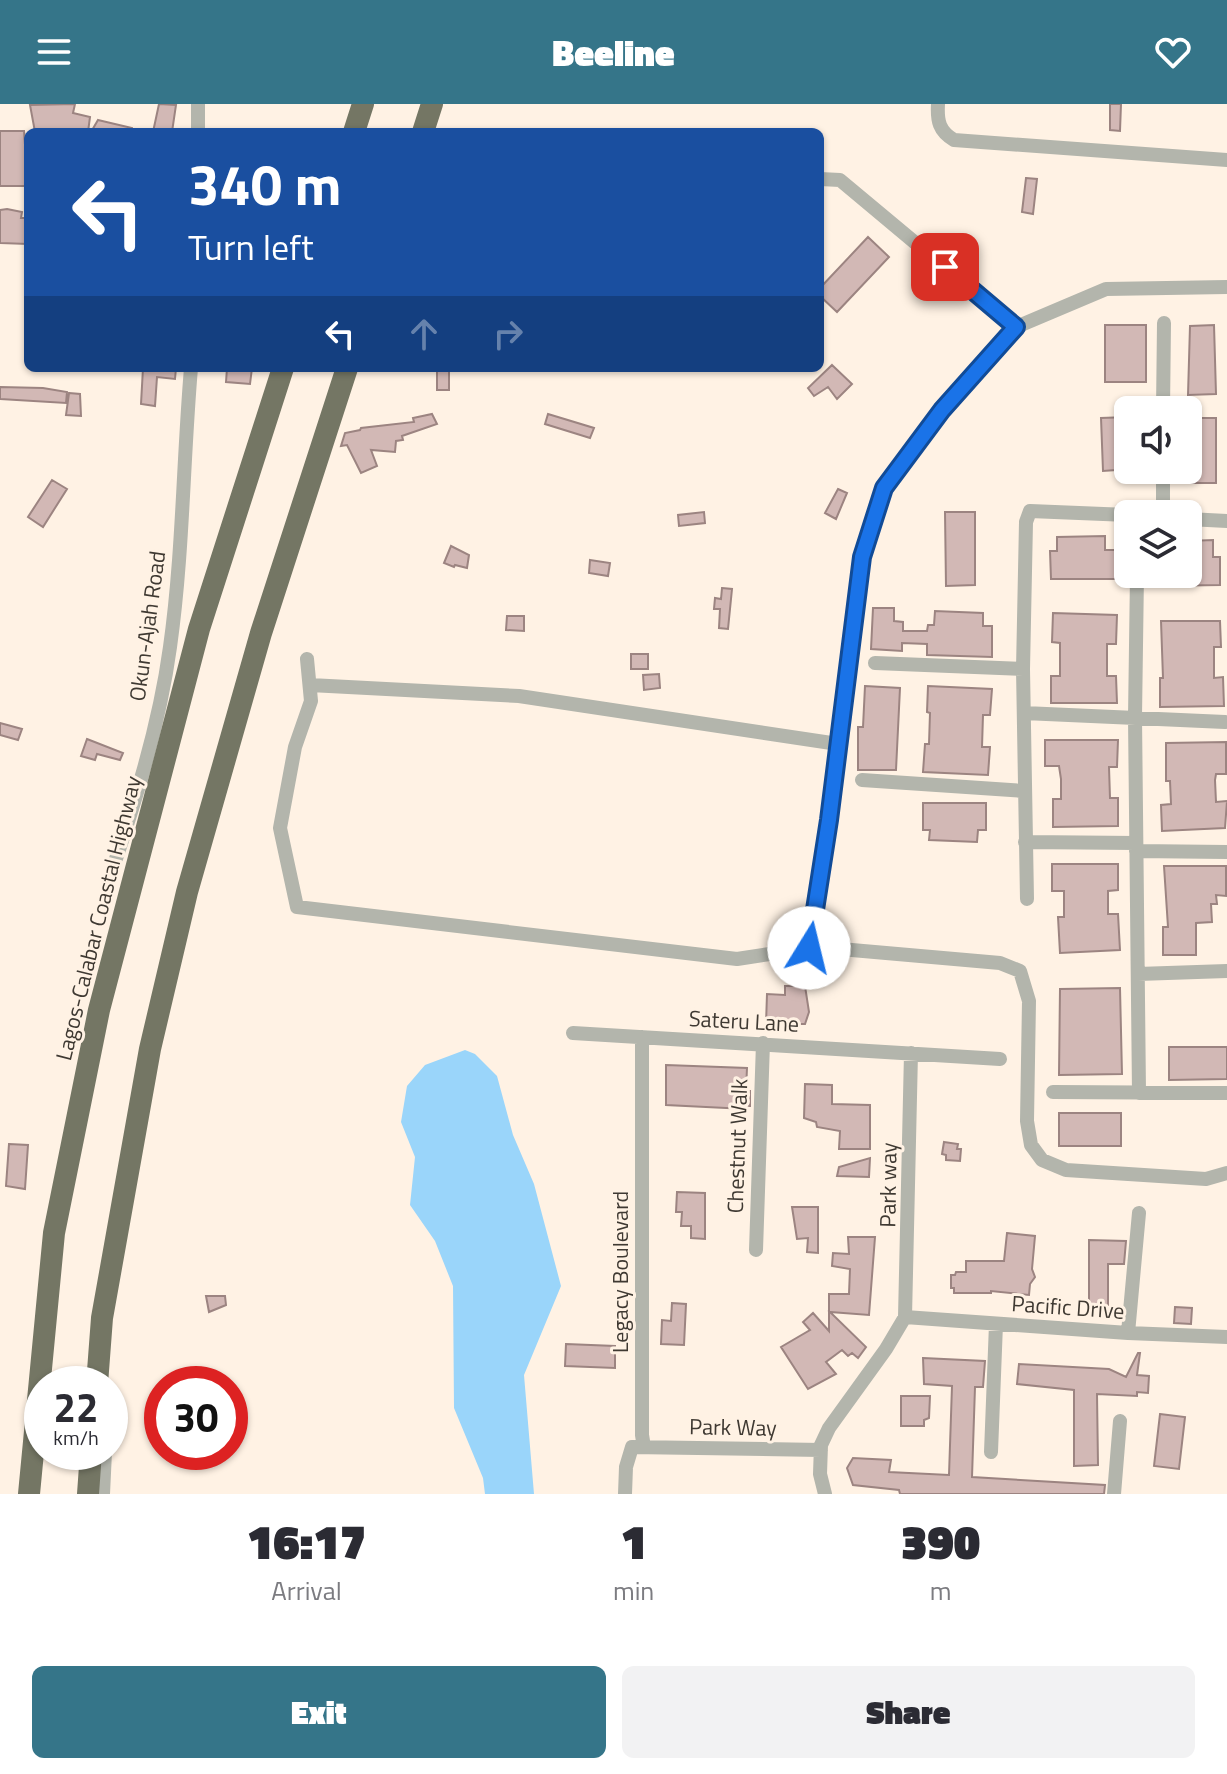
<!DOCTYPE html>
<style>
:root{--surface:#fff;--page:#f2f2f3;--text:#2b2b33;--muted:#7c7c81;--accent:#357589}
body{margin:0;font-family:"Titillium Web",sans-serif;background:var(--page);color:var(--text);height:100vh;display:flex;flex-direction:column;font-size:30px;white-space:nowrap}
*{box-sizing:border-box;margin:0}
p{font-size:26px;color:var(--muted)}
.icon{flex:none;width:44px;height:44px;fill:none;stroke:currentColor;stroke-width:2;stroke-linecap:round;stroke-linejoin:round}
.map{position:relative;height:1390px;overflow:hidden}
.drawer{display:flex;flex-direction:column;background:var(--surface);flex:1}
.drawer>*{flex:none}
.guide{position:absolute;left:24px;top:24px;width:800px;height:244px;border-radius:12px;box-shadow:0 2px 6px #0004;background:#1a4fa0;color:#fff;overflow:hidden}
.buttons{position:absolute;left:1114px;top:292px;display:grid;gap:16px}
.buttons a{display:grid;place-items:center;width:88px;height:88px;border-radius:12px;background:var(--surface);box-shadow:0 2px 6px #0004;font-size:40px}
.speed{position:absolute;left:24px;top:1262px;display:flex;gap:16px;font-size:40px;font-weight:700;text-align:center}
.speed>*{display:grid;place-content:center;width:104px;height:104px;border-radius:50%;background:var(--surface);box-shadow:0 2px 6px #0004;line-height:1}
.speed small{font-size:20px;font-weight:400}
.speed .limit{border:12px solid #d22;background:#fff;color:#111}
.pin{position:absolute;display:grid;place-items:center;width:68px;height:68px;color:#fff;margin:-34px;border-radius:16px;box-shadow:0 4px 12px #0006}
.me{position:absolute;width:88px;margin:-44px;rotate:9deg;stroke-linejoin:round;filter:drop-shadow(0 0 6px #0008)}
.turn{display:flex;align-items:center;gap:28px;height:168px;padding:0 32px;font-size:36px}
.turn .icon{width:104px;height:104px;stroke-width:2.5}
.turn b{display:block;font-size:56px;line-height:68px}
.lanes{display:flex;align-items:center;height:76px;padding:0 32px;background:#0003;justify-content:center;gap:40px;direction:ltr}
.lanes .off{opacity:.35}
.eta{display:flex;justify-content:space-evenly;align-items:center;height:136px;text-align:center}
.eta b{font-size:48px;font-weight:800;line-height:56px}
.cta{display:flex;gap:16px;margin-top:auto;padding:16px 32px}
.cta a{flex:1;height:92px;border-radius:12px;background:var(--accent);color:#fff;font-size:32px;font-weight:800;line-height:92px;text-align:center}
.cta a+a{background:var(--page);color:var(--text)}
header{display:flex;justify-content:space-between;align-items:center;height:104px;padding:0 32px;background:var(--accent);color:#fff;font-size:36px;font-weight:800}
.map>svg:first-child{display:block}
.water{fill:#9ad5fa}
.building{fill:#d2b8b5;stroke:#9c8481;stroke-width:2}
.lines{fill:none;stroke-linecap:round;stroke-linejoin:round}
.minor{stroke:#b3b5ac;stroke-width:14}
.trunk{stroke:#747664;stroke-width:22}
.route-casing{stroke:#114b97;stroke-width:20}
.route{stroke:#1a73e8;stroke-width:14}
.labels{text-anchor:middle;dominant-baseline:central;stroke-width:6;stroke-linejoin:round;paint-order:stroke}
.street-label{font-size:22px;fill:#3f3932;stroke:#fff2e4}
</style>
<header><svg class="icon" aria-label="menu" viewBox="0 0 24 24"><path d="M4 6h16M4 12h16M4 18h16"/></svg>Beeline<svg class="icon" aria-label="heart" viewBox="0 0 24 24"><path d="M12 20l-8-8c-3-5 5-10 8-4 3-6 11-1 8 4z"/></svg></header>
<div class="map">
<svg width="1227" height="1390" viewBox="0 0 1227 1390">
<rect width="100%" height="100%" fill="#fff2e4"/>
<!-- water -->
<path class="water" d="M 465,946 L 475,950 L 497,972 L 513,1031 L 534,1080 L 561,1182 L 524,1271 L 534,1390 L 485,1390 L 483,1374 L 454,1304 L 453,1182 L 435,1137 L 410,1101 L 415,1053 L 401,1018 L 407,982 L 425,961 Z"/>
<!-- building -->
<path class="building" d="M 75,0 L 73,9 L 90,13 L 88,28 L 35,28 L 30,1 Z
M 159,0 L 176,1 L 172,28 L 153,28 Z
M 1110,0 L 1121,0 L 1120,27 L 1110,26 Z
M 98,16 L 132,24 L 132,28 L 91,28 Z
M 0,27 L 24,27 L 28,82 L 0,82 Z
M 1026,74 L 1037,75 L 1033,110 L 1022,108 Z
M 7,105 L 22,108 L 21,114 L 28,114 L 28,140 L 0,139 L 0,106 Z
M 868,133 L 889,153 L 837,208 L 820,192 L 820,184 Z
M 1105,221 L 1146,221 L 1146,278 L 1105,278 Z
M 1214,221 L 1216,290 L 1188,291 L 1190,222 Z
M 832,261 L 852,280 L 837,295 L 828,283 L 814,292 L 808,284 Z
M 143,264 L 176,264 L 175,275 L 157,273 L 155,302 L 141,300 Z
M 227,264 L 252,264 L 250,280 L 226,278 Z
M 437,264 L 449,264 L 449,286 L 437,286 Z
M 0,283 L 43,284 L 67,288 L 66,299 L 0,295 Z
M 69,289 L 80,290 L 81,312 L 66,311 Z
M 432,310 L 437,320 L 402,332 L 403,336 L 396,337 L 395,348 L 371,346 L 377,362 L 361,369 L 347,341 L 341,342 L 345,329 L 360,326 L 361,324 L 414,318 L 413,314 Z
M 548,310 L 594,324 L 590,334 L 545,320 Z
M 1128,313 L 1128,344 L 1115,344 L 1116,366 L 1103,367 L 1101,314 Z
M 1189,314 L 1216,314 L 1216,379 L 1189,379 Z
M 52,376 L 67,385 L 43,423 L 28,413 Z
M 838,385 L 847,389 L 836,415 L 825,409 Z
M 704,408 L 705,419 L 679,422 L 678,411 Z
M 945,408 L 975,408 L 975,481 L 946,482 Z
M 1105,432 L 1105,446 L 1115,446 L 1116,475 L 1051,475 L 1050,447 L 1057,447 L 1057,433 Z
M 1213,436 L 1213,453 L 1220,453 L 1220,481 L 1159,482 L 1159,470 L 1188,470 L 1188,437 Z
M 451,442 L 469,451 L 467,464 L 455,461 L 454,463 L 444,459 Z
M 590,456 L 610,459 L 608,472 L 589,469 Z
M 722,484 L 732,485 L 728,525 L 719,524 L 720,505 L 714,505 L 715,494 L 721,495 Z
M 873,504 L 894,504 L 894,517 L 903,518 L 903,527 L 927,527 L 928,521 L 934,521 L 935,507 L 983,509 L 983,522 L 992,522 L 992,553 L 927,551 L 927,540 L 902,539 L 902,547 L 871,545 Z
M 1053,509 L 1117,511 L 1116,540 L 1107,540 L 1107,572 L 1116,572 L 1117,599 L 1051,599 L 1051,572 L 1060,572 L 1060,539 L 1052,538 Z
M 507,512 L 524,512 L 524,527 L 506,526 Z
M 1161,517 L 1220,517 L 1221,543 L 1214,543 L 1214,574 L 1223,573 L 1224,602 L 1160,603 L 1160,574 L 1163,574 Z
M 631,550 L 648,550 L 648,565 L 631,565 Z
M 659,570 L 660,584 L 644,586 L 643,571 Z
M 865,582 L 900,584 L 896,666 L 858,666 L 858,623 L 863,623 Z
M 928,582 L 992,585 L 990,611 L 983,611 L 982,643 L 990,643 L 988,671 L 923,668 L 925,640 L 929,640 L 930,609 L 927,608 Z
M 0,619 L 22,625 L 18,636 L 0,631 Z
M 87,635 L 123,649 L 120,656 L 97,650 L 95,656 L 81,652 Z
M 1045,636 L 1118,636 L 1117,663 L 1109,663 L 1110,694 L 1118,694 L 1118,722 L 1053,723 L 1053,695 L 1061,695 L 1061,675 L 1059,662 L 1045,662 Z
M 1226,638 L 1226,670 L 1216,670 L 1215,676 L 1216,698 L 1227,697 L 1225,724 L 1162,727 L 1161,701 L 1171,700 L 1170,677 L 1166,677 L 1166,639 Z
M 923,699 L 986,699 L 986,726 L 978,726 L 977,738 L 929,736 L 930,726 L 923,726 Z
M 1052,760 L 1118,760 L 1118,786 L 1108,787 L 1108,810 L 1118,810 L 1120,846 L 1060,849 L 1058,813 L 1064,813 L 1064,787 L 1052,787 Z
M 1164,762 L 1226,762 L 1226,792 L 1216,791 L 1217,800 L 1211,800 L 1212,818 L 1196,819 L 1196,851 L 1163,851 L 1163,823 L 1168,823 Z
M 785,882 L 805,882 L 809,908 L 805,920 L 766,920 L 767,890 L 785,891 Z
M 1120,884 L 1122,970 L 1059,971 L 1060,885 Z
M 1169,943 L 1227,943 L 1227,975 L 1169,976 Z
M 666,961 L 747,964 L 746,987 L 750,987 L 750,1002 L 747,1002 L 746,1005 L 666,1001 Z
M 805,980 L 832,981 L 832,1000 L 870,1001 L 870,1045 L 839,1045 L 840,1027 L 817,1023 L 816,1018 L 804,1014 Z
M 1059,1009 L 1121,1009 L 1121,1042 L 1059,1042 Z
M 944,1038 L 958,1040 L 957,1045 L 961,1045 L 960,1057 L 946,1056 L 946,1051 L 942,1050 Z
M 9,1040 L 28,1041 L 25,1085 L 6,1082 Z
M 870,1054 L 869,1073 L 837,1072 L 839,1063 Z
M 677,1088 L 705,1089 L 705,1135 L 691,1134 L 691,1122 L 681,1122 L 682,1108 L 676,1108 Z
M 792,1103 L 818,1103 L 818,1149 L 807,1148 L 808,1134 L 797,1135 Z
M 1007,1129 L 1035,1132 L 1032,1165 L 1035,1173 L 1030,1180 L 1029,1191 L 991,1187 L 991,1189 L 954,1189 L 954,1184 L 951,1184 L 951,1171 L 955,1171 L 956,1168 L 966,1168 L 966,1157 L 1004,1157 Z
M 848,1133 L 875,1133 L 869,1211 L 830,1208 L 866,1243 L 858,1254 L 852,1249 L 848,1252 L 842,1246 L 826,1258 L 836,1270 L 808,1285 L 781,1243 L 810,1226 L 803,1218 L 813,1209 L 829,1227 L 829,1190 L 849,1190 L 850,1165 L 832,1162 L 833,1149 L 849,1150 Z
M 1089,1136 L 1126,1137 L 1124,1160 L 1108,1160 L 1108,1201 L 1089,1201 Z
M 206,1192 L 225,1192 L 226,1201 L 209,1208 Z
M 672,1199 L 686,1200 L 684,1241 L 661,1240 L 662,1216 L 671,1217 Z
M 1175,1203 L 1192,1204 L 1191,1220 L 1174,1219 Z
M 566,1240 L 615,1242 L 615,1264 L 565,1262 Z
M 1138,1249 L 1140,1249 L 1137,1271 L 1149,1272 L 1148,1289 L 1137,1288 L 1137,1292 L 1097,1290 L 1098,1361 L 1074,1362 L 1074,1286 L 1017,1280 L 1019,1260 L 1109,1265 L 1126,1273 Z
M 923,1254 L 985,1257 L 983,1283 L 975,1283 L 972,1373 L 1105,1381 L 1104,1390 L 900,1390 L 899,1386 L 853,1381 L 847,1364 L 853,1354 L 891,1356 L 889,1368 L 949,1371 L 952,1282 L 924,1280 Z
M 901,1292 L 930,1292 L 929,1314 L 924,1316 L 924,1322 L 901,1322 Z
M 1160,1310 L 1185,1313 L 1179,1365 L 1154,1362 Z"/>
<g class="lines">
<!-- minor -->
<path class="minor" d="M 938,0 C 937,17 939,27 954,36 L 1227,56
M 198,28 L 198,0
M 820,75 L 840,76 L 1016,223
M 1163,306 L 1164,219
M 1163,410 L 1163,366
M 1188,415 L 1227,417
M 1137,470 L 1135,613 L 1139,989
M 307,555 L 311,597 L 295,643 L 280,724 L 297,803 L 737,855 L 809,844 L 829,844 L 1000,859 L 1020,867 L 1029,897 L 1027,1017 L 1031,1041 L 1042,1056 L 1066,1066 L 1206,1075 L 1227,1069
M 875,559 L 1023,565
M 310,581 L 519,592 L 838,640
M 1024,609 L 1225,618
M 862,676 L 1025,687
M 1025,738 L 1136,739
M 1136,747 L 1227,748
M 108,779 C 134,701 159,624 170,543 C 183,451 183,357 191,264
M 1027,795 L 1023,565 L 1026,418 L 1030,407 L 1128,411
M 809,844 L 829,716 L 862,453 L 884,384 L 942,306 L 1016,223 L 1106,185 L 1227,183
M 1138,870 L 1227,867
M 573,929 L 1000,955
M 642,933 L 642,1331 L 644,1343
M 1053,988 L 1227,989
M 756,1146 L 763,939
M 905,1213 L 1128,1229 L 1227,1233
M 1128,1229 L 1139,1109
M 991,1348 L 996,1220
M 103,1390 L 105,1348
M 625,1390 L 626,1363 L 632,1343 L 821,1346
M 825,1390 L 820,1370 L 821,1341 L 829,1324 L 886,1245 L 905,1213 L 911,949
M 1114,1390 L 1120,1317"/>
<!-- trunk -->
<path class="trunk" d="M 354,28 L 363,0
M 423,28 L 432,0
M 97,1280 L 102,1214 L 150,945 L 187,788 L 261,529 L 347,264
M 29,1390 L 54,1129 L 99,906 L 199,525 L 283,264
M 88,1390 L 91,1348"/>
</g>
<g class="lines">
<!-- route casing -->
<g class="route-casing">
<path id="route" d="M 809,844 L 829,716 L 862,453 L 884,384 L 942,306 L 1016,223 L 945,163"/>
</g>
<!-- route -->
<use href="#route" class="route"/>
</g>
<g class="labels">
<!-- street labels -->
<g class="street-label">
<text transform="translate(147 522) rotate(-82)">Okun-Ajah Road</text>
<text transform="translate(98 814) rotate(-76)">Lagos-Calabar Coastal Highway</text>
<text transform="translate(744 917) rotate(3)">Sateru Lane</text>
<text transform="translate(737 1042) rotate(-88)">Chestnut Walk</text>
<text transform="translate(888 1081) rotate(-89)">Park way</text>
<text transform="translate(620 1168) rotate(-90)">Legacy Boulevard</text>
<text transform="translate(1068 1203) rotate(4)">Pacific Drive</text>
<text transform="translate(733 1323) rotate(1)">Park Way</text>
</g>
</g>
</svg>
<div class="buttons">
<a><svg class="icon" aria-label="sound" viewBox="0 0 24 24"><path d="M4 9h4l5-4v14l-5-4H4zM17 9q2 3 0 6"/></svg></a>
<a><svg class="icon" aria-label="layers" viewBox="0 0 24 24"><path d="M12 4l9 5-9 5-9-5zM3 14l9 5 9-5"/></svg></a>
</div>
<div class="speed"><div>22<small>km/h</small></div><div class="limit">30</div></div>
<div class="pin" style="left:945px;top:163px;background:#d93025"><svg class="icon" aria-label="arrive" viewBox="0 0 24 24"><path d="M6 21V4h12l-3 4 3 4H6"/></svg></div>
<svg class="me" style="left:809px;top:844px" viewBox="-20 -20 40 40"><circle r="19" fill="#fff"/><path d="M0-13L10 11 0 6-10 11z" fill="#1a73e8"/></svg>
<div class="guide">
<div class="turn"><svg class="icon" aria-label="left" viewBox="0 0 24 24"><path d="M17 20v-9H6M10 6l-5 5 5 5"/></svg><div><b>340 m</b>Turn left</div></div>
<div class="lanes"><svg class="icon" aria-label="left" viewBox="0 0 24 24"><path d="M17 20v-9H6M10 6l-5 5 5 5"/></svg><svg class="icon off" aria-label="ahead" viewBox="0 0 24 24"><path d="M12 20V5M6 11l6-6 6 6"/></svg><svg class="icon off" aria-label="right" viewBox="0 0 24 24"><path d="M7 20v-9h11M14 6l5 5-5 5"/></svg></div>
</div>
</div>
<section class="drawer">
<div class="eta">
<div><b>16:17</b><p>Arrival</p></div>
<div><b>1</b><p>min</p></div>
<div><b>390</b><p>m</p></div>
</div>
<div class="cta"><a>Exit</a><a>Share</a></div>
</section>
